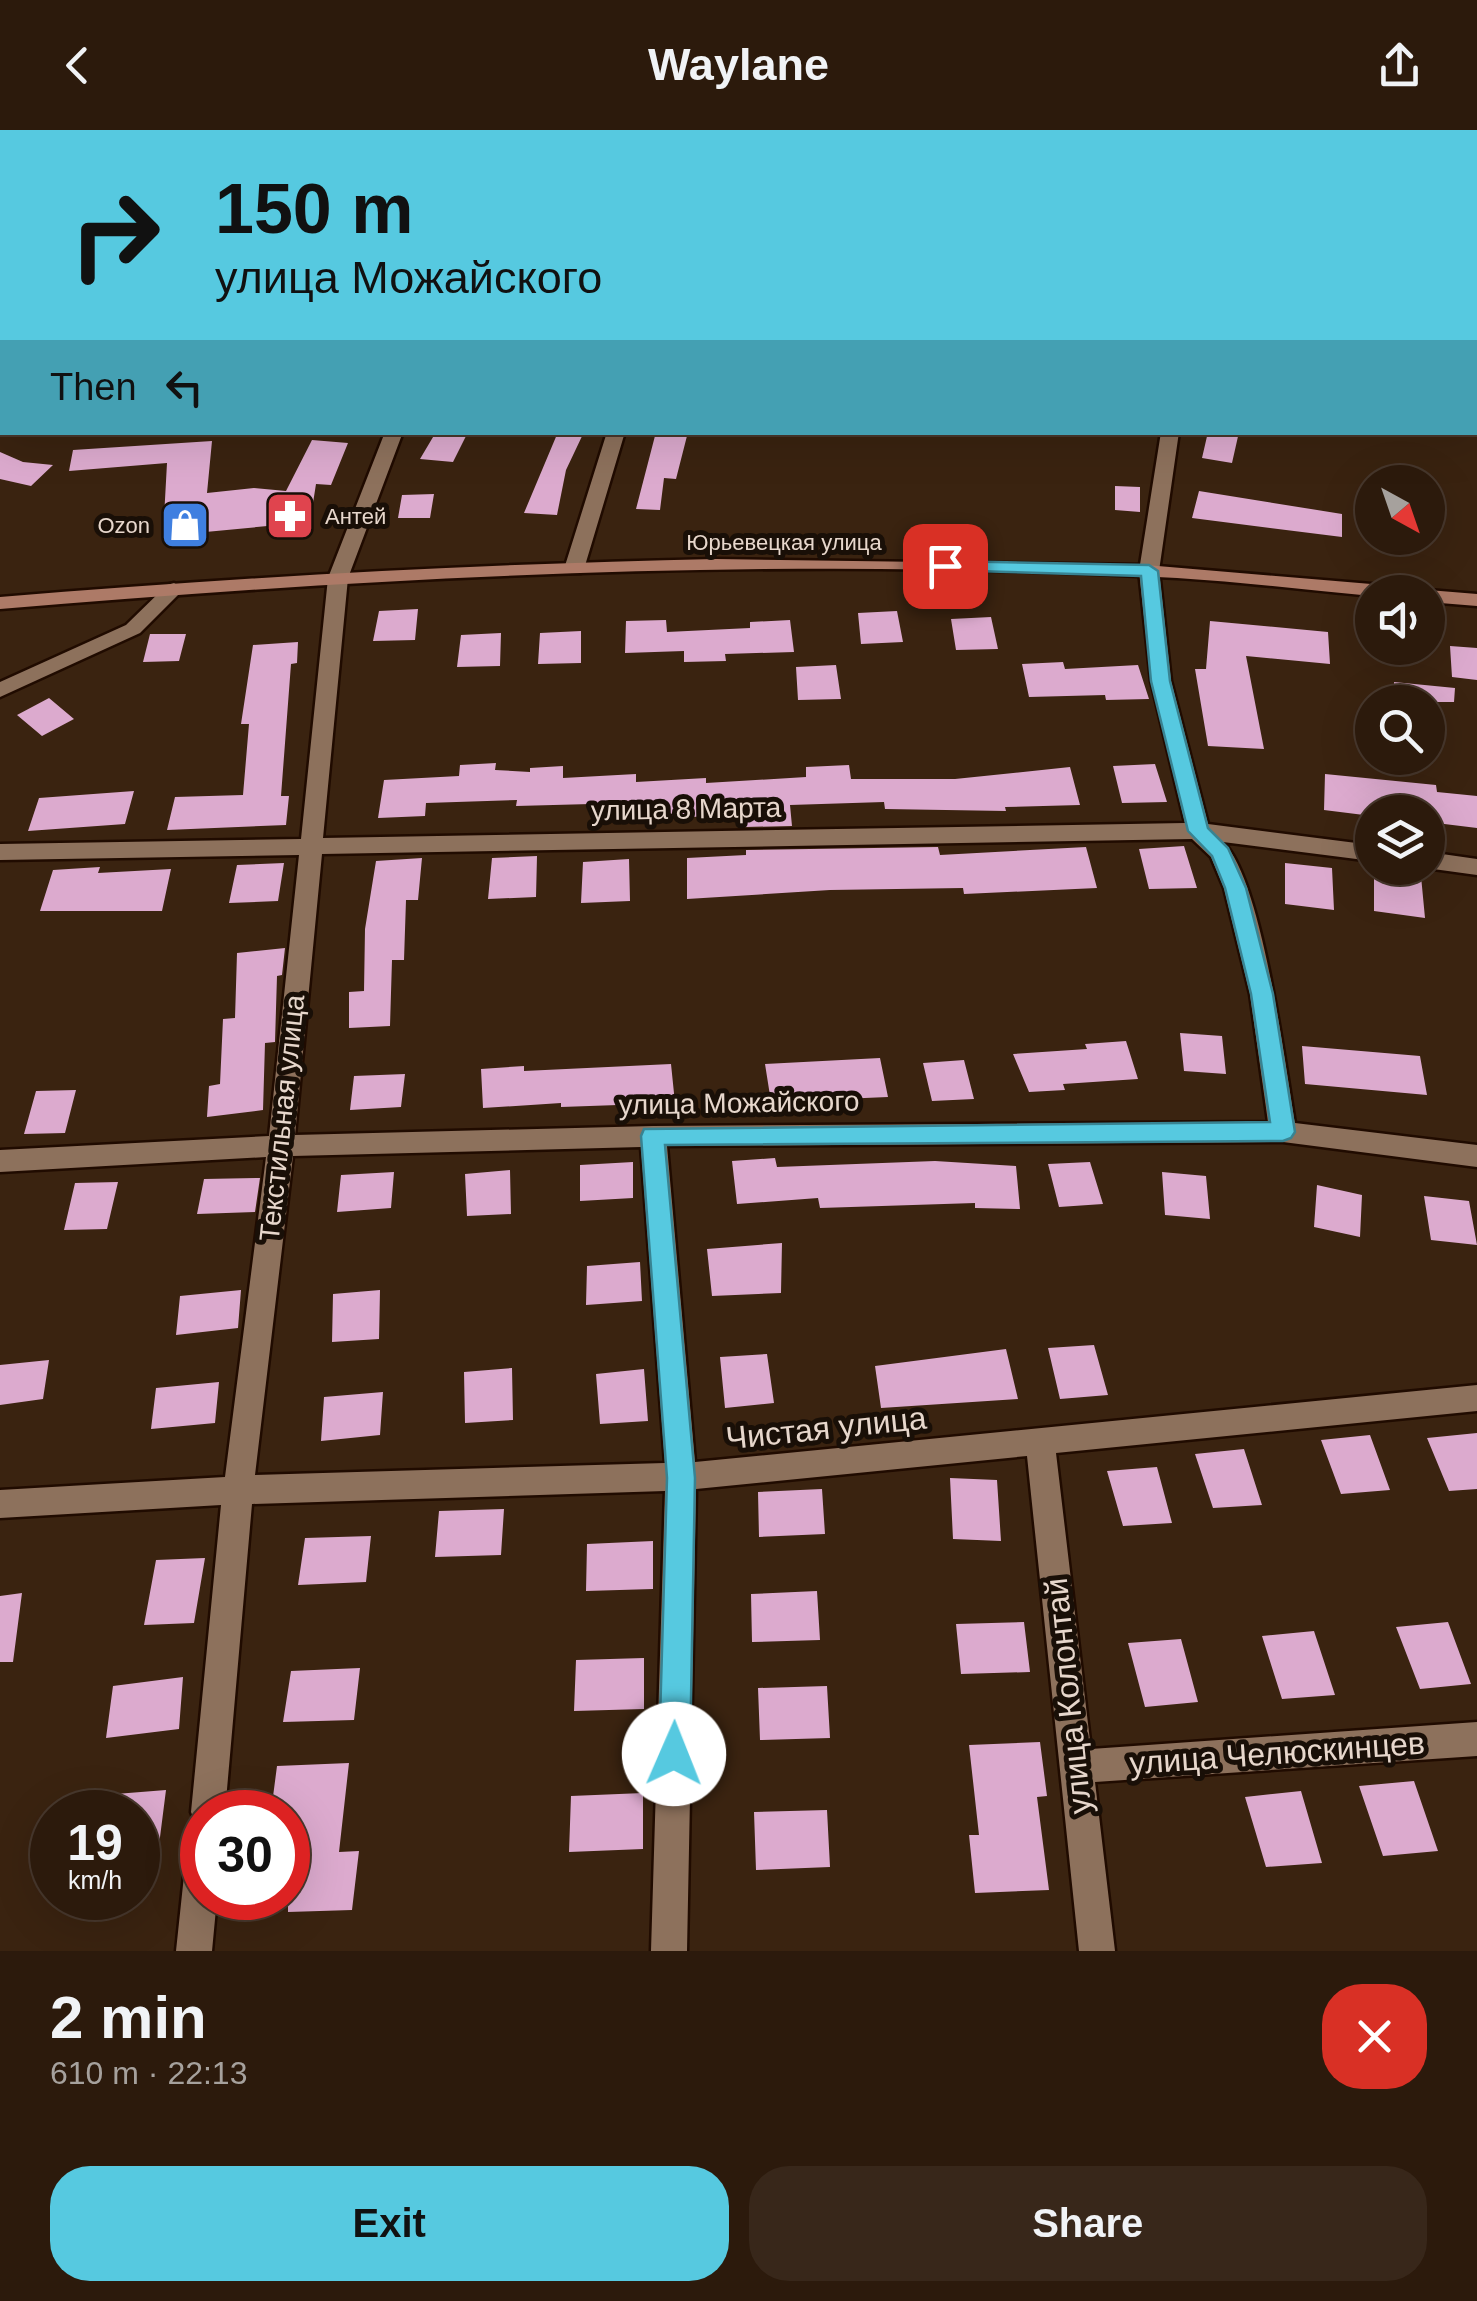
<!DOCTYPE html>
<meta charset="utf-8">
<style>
:root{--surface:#2c1a0c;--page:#38271a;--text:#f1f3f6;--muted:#a6a19d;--line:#48382d;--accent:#56c9e0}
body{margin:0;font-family:Arial,sans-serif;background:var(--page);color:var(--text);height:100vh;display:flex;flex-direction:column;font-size:38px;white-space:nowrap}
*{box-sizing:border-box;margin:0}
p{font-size:32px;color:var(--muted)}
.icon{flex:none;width:55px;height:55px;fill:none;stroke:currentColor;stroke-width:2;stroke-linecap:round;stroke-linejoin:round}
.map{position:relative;height:1821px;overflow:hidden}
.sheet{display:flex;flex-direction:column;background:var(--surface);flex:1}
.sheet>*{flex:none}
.banner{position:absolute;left:0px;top:0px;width:1478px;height:305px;box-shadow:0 10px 40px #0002,0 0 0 2px var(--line);background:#56c9e0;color:#111;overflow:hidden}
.needle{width:65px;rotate:140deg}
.buttons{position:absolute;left:1355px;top:335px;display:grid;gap:20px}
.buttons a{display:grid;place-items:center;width:90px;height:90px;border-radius:50%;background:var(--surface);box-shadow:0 10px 40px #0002,0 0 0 2px var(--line);font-size:50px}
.speed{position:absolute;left:30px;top:1660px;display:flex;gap:20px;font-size:50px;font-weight:700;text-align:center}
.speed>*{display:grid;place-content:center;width:130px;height:130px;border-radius:50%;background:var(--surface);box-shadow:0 10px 40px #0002,0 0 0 2px var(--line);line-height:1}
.speed small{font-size:25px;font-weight:400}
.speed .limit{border:15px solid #d22;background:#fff;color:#111}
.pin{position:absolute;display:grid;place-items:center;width:85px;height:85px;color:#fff;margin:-42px;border-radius:20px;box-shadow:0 5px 15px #0006}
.me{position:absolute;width:110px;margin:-55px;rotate:1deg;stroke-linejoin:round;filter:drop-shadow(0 0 8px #0008)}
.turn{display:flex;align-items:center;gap:35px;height:210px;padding:0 50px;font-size:45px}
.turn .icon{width:130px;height:130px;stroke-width:2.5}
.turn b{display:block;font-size:70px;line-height:85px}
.then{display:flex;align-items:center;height:95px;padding:0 50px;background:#0003;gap:20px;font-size:38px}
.round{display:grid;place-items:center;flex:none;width:105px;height:105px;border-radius:40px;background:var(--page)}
.overview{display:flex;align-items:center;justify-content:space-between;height:170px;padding:0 50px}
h1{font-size:60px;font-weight:700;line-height:75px}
.button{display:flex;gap:20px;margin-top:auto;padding:20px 50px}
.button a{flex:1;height:115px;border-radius:40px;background:var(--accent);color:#111;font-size:40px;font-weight:700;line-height:115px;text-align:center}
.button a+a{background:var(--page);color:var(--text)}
header{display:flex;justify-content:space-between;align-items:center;height:130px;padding:0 50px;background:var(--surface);font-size:45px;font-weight:700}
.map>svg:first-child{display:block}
.building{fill:#dcaace}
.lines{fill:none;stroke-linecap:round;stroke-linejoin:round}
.street-casing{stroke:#200b00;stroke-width:5}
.secondary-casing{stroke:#200b00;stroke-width:5}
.street{fill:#8d715c;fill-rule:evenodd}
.secondary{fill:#ad7a67;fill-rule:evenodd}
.route{fill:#56c9e0;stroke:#388392;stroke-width:2.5}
.labels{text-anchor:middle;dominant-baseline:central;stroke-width:10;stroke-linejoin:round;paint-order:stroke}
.far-poi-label{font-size:22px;fill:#e7d7cc;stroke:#190f07;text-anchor:start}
.far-street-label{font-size:22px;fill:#e7d7cc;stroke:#190f07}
.street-label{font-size:28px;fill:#e7d7cc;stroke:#190f07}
.near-street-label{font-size:32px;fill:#e7d7cc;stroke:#190f07}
</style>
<header><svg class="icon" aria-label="back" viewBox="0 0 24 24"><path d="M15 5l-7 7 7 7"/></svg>Waylane<svg class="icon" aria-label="share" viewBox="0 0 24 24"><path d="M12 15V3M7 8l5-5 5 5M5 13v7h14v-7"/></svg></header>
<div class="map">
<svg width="1477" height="1821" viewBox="0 0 1477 1821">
<rect width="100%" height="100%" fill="#3a2310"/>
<!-- building -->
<path class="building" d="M 436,302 L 468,302 L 453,332 L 420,329 Z
M 558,302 L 584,302 L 566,340 L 557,385 L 524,383 Z
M 656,302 L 688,302 L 676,349 L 664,348 L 660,380 L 636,379 Z
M 1208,302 L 1239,302 L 1232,333 L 1202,328 Z
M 312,310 L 348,313 L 331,355 L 316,354 L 310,392 L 163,406 L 167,333 L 69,341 L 73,320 L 212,311 L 207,363 L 254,358 L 286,361 Z
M 0,322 L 23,332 L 53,335 L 31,356 L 0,349 Z
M 1115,356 L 1140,357 L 1140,382 L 1115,380 Z
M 1199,361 L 1342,384 L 1342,407 L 1192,388 Z
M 434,364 L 430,388 L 398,388 L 402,365 Z
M 418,479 L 415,510 L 373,511 L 379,481 Z
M 897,481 L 903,512 L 861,514 L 858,483 Z
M 991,487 L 998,519 L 956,520 L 951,489 Z
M 666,490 L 667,502 L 750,498 L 750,492 L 790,490 L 794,522 L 725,524 L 726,531 L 684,532 L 684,521 L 625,523 L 626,491 Z
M 1210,491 L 1328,502 L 1330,534 L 1246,526 L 1264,619 L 1208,616 L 1195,539 L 1206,539 Z
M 581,501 L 581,533 L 538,534 L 540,503 Z
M 501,503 L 500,536 L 457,537 L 461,505 Z
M 150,504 L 186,504 L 179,531 L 143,532 Z
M 298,512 L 297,533 L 291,534 L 281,666 L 289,666 L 286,695 L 167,700 L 175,667 L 243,665 L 249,594 L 241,594 L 253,515 Z
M 1450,516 L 1477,518 L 1477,550 L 1452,547 Z
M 1063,532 L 1065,539 L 1138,535 L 1149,569 L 1106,570 L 1105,565 L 1029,567 L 1022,534 Z
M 836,535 L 841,569 L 798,570 L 796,537 Z
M 1394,552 L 1455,558 L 1454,572 L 1395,572 Z
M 49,568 L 74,589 L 42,606 L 17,585 Z
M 496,633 L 495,640 L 530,642 L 530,638 L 563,636 L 563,648 L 636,644 L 636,652 L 706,648 L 706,653 L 806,647 L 806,637 L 849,635 L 851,649 L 955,649 L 1070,637 L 1080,675 L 1005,677 L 1006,681 L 885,679 L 884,672 L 790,675 L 792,696 L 745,697 L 745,685 L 662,688 L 662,681 L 590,683 L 591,674 L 516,676 L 517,670 L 426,673 L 425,686 L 378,688 L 384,650 L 459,646 L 460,635 Z
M 1155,634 L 1167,672 L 1122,673 L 1113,636 Z
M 1325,644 L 1436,655 L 1437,662 L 1477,666 L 1477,698 L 1428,692 L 1428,682 L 1372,682 L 1372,686 L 1324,680 Z
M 134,661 L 125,694 L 28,701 L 39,668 Z
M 1184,716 L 1197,758 L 1149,759 L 1139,719 Z
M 938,717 L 940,725 L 1086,717 L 1097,758 L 964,764 L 963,758 L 830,760 L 687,769 L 687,728 L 746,725 L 746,720 Z
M 537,726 L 536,767 L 488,769 L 492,728 Z
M 422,728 L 418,770 L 406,770 L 404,830 L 392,830 L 390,896 L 349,898 L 349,862 L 364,861 L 365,799 L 376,731 Z
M 629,729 L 630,771 L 581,773 L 583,732 Z
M 284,733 L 278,771 L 229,773 L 237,735 Z
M 1285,733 L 1332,738 L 1334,780 L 1285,774 Z
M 100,737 L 98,743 L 171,739 L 162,781 L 40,781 L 53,740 Z
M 1374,741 L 1421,746 L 1425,788 L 1374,781 Z
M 285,818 L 282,845 L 277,846 L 275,912 L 265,913 L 263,980 L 207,987 L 209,956 L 220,954 L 223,889 L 235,888 L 237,823 Z
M 1180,903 L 1222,906 L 1226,944 L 1184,941 Z
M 1126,911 L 1138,949 L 1063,954 L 1065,960 L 1029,962 L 1013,924 L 1087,919 L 1085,914 Z
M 1302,916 L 1420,926 L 1427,965 L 1305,954 Z
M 880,928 L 888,967 L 771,972 L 765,934 Z
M 964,930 L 974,969 L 932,971 L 923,933 Z
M 671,934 L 675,973 L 561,977 L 561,973 L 483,978 L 481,939 L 524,936 L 524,941 Z
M 405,944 L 401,977 L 350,980 L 354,946 Z
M 76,960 L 65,1003 L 24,1004 L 36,961 Z
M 775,1028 L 777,1037 L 935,1031 L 1016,1036 L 1020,1079 L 975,1078 L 975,1073 L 820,1078 L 818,1068 L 737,1074 L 732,1031 Z
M 633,1032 L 633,1068 L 580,1071 L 580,1035 Z
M 1090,1032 L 1103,1074 L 1059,1077 L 1048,1034 Z
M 510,1040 L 511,1084 L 467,1086 L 465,1044 Z
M 394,1042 L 391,1078 L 337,1082 L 341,1045 Z
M 1162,1042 L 1206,1046 L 1210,1089 L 1165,1085 Z
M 260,1048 L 255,1082 L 197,1084 L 204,1049 Z
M 118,1052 L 107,1099 L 64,1100 L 75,1053 Z
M 1317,1055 L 1362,1065 L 1360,1107 L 1314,1097 Z
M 1424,1066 L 1469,1071 L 1477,1115 L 1431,1110 Z
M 782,1113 L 781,1163 L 712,1166 L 707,1119 Z
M 640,1132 L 642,1171 L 586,1175 L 587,1136 Z
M 241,1160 L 238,1198 L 176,1205 L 180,1166 Z
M 380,1160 L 379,1209 L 332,1212 L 333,1164 Z
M 1094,1215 L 1108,1265 L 1060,1269 L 1048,1218 Z
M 1006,1219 L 1018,1269 L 881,1278 L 875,1236 Z
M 767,1224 L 774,1273 L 725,1278 L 720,1227 Z
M 49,1230 L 43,1269 L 0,1275 L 0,1235 Z
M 512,1238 L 513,1290 L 465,1293 L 464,1242 Z
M 644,1239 L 648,1291 L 600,1294 L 596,1244 Z
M 219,1252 L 215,1293 L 151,1299 L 156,1258 Z
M 383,1262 L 380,1305 L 321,1311 L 324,1267 Z
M 1477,1303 L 1477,1359 L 1449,1361 L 1427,1308 Z
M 1370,1305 L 1390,1360 L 1341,1364 L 1321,1310 Z
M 1244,1319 L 1262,1375 L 1213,1378 L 1195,1324 Z
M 1157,1337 L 1172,1393 L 1123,1396 L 1107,1341 Z
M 950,1348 L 997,1350 L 1001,1411 L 953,1409 Z
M 822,1359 L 825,1404 L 759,1407 L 758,1362 Z
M 504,1379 L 501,1425 L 435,1427 L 439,1381 Z
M 371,1406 L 366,1452 L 298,1455 L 305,1408 Z
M 653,1411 L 653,1459 L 586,1461 L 587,1414 Z
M 205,1428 L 194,1493 L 144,1495 L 156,1430 Z
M 817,1461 L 820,1510 L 752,1512 L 751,1464 Z
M 22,1463 L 13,1532 L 0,1532 L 0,1466 Z
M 1024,1492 L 1030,1542 L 961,1544 L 956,1494 Z
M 1448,1492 L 1471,1554 L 1420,1559 L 1396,1497 Z
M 1314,1501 L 1335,1565 L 1282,1569 L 1262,1506 Z
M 1181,1509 L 1198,1572 L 1145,1577 L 1128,1513 Z
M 644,1528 L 644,1579 L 574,1581 L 576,1530 Z
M 360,1538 L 354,1590 L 283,1592 L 291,1541 Z
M 183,1547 L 179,1599 L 106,1608 L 113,1556 Z
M 827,1556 L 830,1608 L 760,1610 L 758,1558 Z
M 1040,1612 L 1047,1666 L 1037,1667 L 1049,1760 L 975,1763 L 969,1705 L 979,1705 L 969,1615 Z
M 349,1633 L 339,1722 L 359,1721 L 352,1780 L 288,1782 L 288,1682 L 271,1682 L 277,1636 Z
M 1414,1651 L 1438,1721 L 1383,1726 L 1359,1656 Z
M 166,1660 L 159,1715 L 138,1718 L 138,1682 L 79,1682 L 78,1667 Z
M 1301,1661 L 1322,1733 L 1266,1737 L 1245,1667 Z
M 643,1663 L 643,1719 L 569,1722 L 571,1666 Z
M 827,1680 L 830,1737 L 756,1740 L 754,1682 Z"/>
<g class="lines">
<!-- street casing -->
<g class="street-casing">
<path id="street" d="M 116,0 L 143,0 L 144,2 L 118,2 Z
M 601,0 L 630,0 L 631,2 L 603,2 Z
M 1475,7 L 1477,7 L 1477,16 L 1475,16 Z
M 0,96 L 2,97 L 2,107 L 0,106 Z
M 1475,115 L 1477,115 L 1477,125 L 1475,125 Z
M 2,132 L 2,143 L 0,144 L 0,133 Z
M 0,274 L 2,274 L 2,284 L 0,284 Z
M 1475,282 L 1477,282 L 1477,292 L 1475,292 Z
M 385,302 L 403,302 L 348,448 L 323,708 L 1185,693 L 1151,551 L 1139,441 L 1161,302 L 1179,302 L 1159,441 L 1171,551 L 1208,694 L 1372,715 L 1372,731 L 1223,712 C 1262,749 1285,935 1295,993 L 1477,1015 L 1477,1037 L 1283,1012 L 667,1016 L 695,1332 L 1477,1255 L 1477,1281 L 1056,1323 L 1091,1619 L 1477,1592 L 1477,1626 L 1095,1652 L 1115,1821 L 1079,1821 L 1027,1326 L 696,1359 L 687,1821 L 651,1821 L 665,1361 L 252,1374 L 225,1682 L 202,1682 L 202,1697 L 196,1694 L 191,1682 L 221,1375 L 0,1388 L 0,1360 L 225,1347 L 266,1027 L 0,1042 L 0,1020 L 269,1006 L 299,725 L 0,730 L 0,714 L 301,709 L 328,448 ZM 1192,709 L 1211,727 L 1224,758 L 1250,864 L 1268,992 L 653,996 L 295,1005 L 322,724 ZM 641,1017 L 665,1333 L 255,1345 L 293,1026 Z
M 607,302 L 625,302 L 584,439 L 581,443 L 567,443 L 564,439 Z
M 174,453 L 184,459 L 140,503 L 0,567 L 0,552 L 126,495 L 167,455 Z
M 1428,722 L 1477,729 L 1477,745 L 1426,738 Z
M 202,1719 L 202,1768 L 217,1768 L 212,1821 L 176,1821 L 185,1736 L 190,1724 Z"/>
</g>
<!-- secondary casing -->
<g class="secondary-casing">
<path id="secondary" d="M 716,429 L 1146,435 L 1395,456 L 1405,462 L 1372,462 L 1372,466 C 1307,460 1242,452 1177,448 C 785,426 391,446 0,479 L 0,467 C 239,447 477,434 716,429 Z
M 1428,460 L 1477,464 L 1477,476 L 1428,472 L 1428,462 L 1421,462 Z"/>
</g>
<!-- street -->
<use href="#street" class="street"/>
<!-- secondary -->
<use href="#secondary" class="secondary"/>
</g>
<!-- route -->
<path class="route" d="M 945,431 L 1149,435 L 1158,441 L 1170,551 L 1208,698 L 1228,718 L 1246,758 L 1273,864 L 1295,1002 L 1291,1008 L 1283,1011 L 665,1015 L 695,1348 L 690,1624 L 685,1635 L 674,1639 L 663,1635 L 659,1624 L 667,1348 L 641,1006 L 644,999 L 1270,992 L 1251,864 L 1225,758 L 1212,726 L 1188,701 L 1151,551 L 1141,446 L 939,440 L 939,433 Z"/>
<!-- icons -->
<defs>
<g id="pharmacy-square" transform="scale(2.5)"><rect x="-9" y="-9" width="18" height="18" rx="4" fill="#e0444e" stroke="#190f07"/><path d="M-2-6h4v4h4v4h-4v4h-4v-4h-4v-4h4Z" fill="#fff"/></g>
<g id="shop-square" transform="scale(2.5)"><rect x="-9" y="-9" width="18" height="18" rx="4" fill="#3f7fe0" stroke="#190f07"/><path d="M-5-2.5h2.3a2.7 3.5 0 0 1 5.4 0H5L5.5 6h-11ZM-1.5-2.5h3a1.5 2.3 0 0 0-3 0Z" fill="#fff"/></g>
</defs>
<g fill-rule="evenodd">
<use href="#pharmacy-square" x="290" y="386"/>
<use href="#shop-square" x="185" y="395"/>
</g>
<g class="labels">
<!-- far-poi labels -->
<g class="far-poi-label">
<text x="325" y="386">Антей</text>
<text x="150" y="395" text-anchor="end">Ozon</text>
</g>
<!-- far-street labels -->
<g class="far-street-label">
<text x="784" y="412">Юрьевецкая улица</text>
</g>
<!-- street labels -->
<g class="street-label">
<text transform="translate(686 679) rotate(-1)">улица 8 Марта</text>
<text transform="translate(739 973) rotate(-1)">улица Можайского</text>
<text transform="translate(282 988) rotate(-84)">Текстильная улица</text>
</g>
<!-- near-street labels -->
<g class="near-street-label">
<text transform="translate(826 1298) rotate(-6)">Чистая улица</text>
<text transform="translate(1068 1566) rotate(-96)">улица Колонтай</text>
<text transform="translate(1277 1623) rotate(-4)">улица Челюскинцев</text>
</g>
</g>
</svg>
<div class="buttons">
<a><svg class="needle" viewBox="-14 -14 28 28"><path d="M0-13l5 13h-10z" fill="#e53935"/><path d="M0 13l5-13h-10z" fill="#a6a19d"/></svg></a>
<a><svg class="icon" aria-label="sound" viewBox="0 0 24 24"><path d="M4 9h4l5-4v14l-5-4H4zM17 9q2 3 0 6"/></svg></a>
<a><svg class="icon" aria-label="search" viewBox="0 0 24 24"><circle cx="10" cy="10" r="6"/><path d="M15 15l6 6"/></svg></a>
<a><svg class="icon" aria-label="layers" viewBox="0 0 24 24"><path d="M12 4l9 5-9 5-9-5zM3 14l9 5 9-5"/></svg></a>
</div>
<div class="speed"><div>19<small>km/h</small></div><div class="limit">30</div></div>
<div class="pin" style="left:945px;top:436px;background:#d93025"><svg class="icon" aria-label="arrive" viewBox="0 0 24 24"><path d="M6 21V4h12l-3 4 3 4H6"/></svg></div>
<svg class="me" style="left:674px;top:1624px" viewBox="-20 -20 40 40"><circle r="19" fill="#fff"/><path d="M0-13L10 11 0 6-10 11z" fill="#56c9e0"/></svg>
<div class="banner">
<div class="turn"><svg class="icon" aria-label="right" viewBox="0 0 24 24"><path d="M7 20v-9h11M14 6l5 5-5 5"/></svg><div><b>150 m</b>улица Можайского</div></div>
<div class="then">Then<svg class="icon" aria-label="left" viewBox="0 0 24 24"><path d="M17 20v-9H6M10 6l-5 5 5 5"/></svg></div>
</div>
</div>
<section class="sheet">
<div class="overview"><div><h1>2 min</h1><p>610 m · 22:13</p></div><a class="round" style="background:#d93025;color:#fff"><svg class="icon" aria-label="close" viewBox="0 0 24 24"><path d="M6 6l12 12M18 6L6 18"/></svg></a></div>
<div class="button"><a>Exit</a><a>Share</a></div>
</section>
